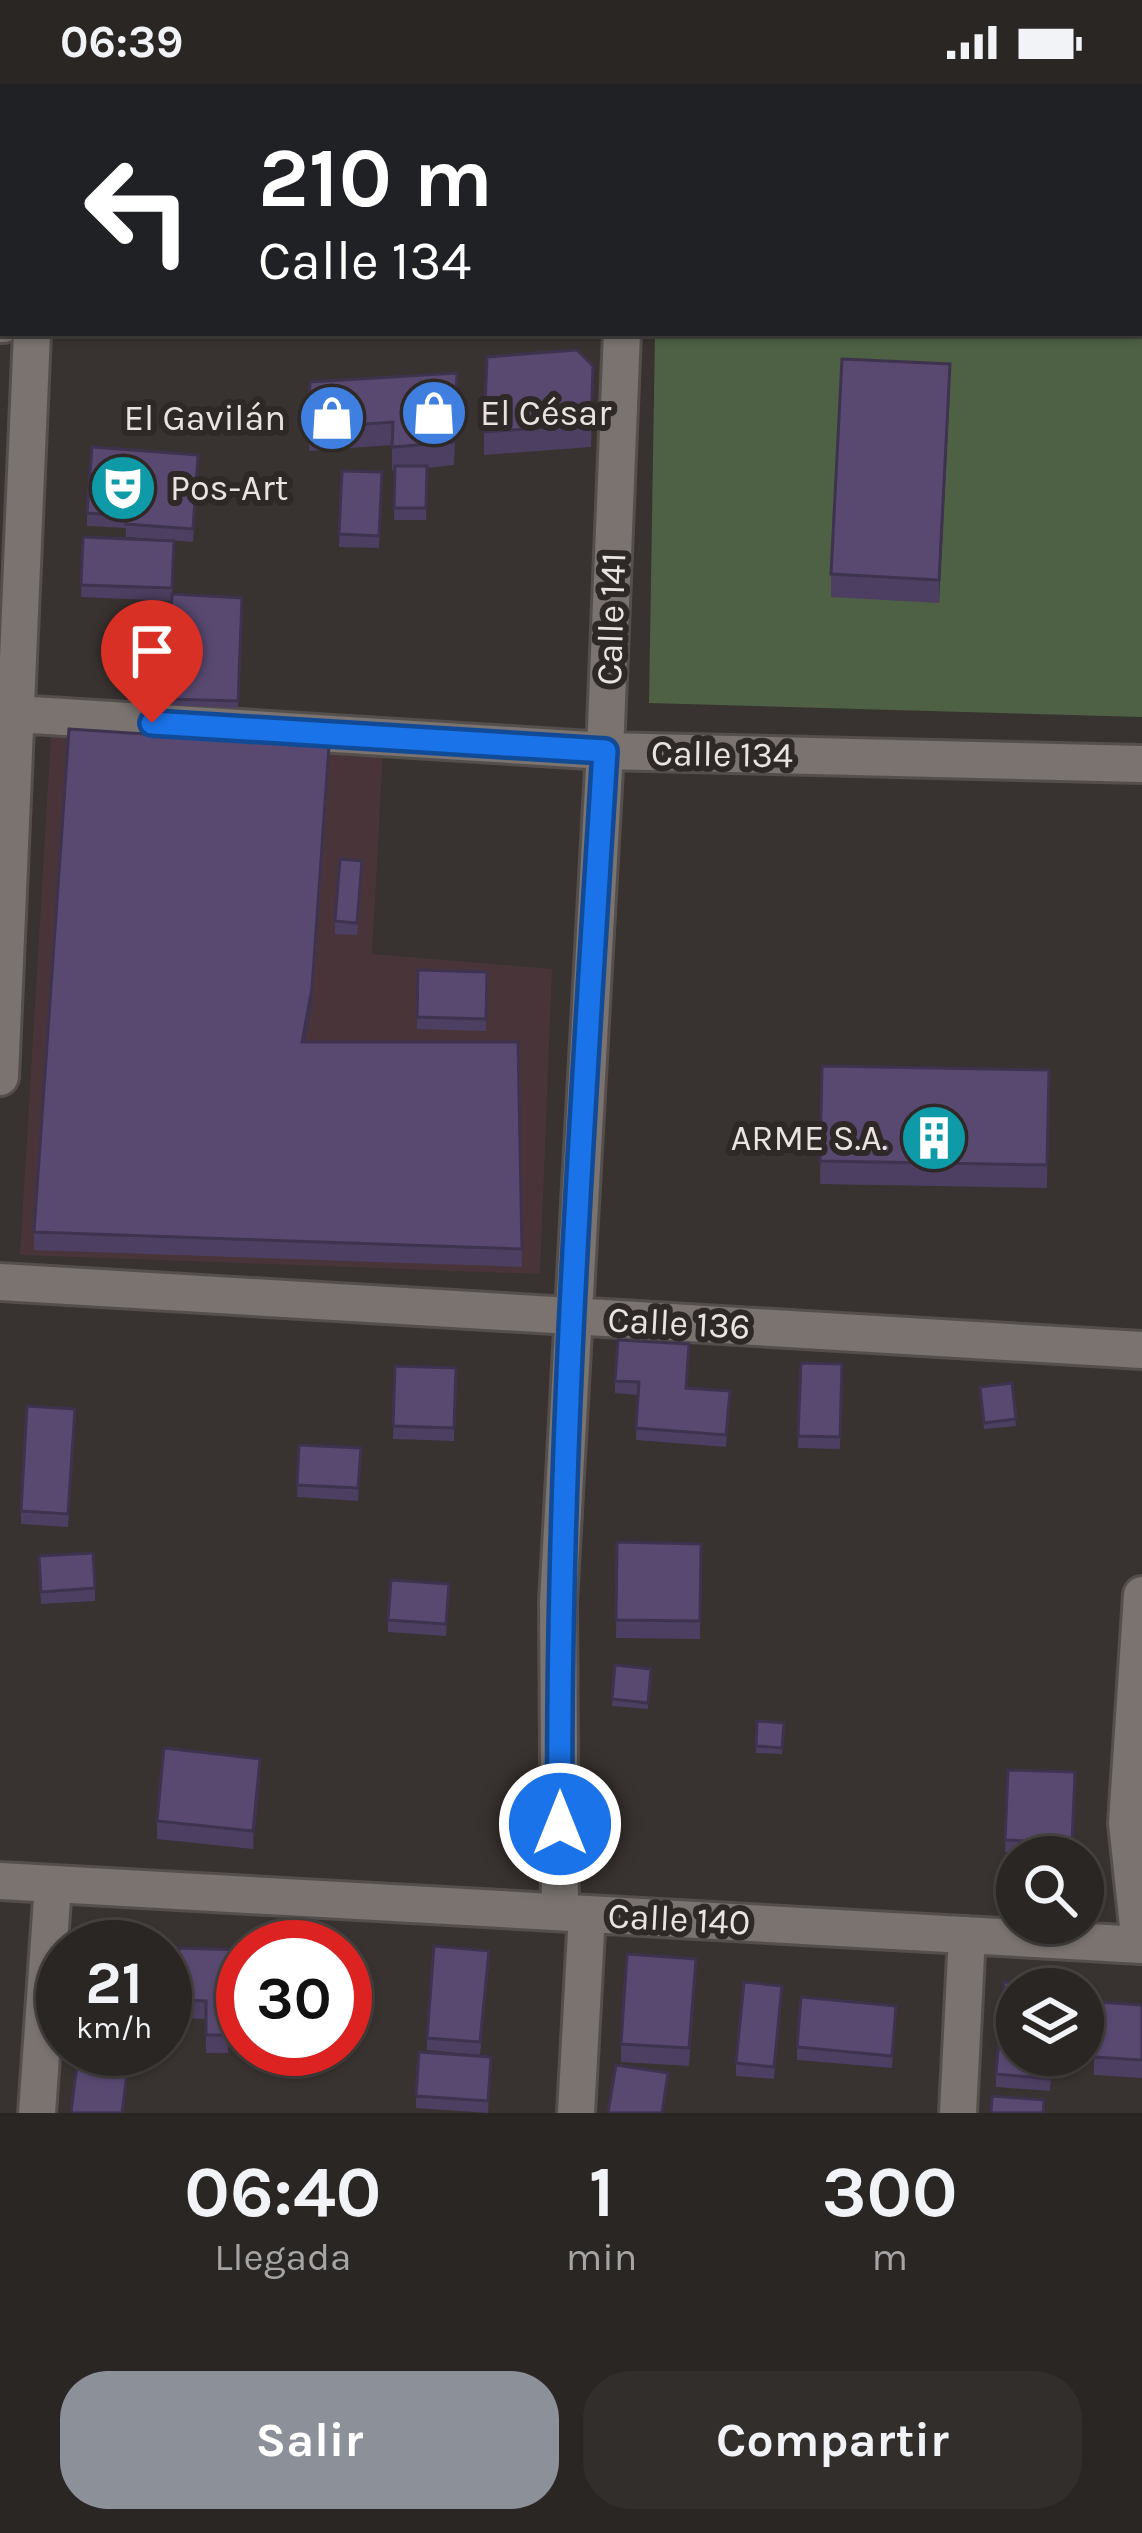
<!DOCTYPE html>
<html lang="es">
<meta charset="utf-8">
<style>
:root{--surface:#2a2624;--page:#322e2c;--text:#f1f3f6;--muted:#a5a5a6;--line:#464341;--accent:#8c9099}
body{margin:0;font-family:Karla,sans-serif;background:var(--page);color:var(--text);height:100vh;display:flex;flex-direction:column;font-size:45px;white-space:nowrap}
*{box-sizing:border-box;margin:0}
p{font-size:39px;color:var(--muted)}
.icon{flex:none;width:66px;height:66px;fill:none;stroke:currentColor;stroke-width:2;stroke-linecap:round;stroke-linejoin:round}
.map{position:relative;height:2029px;overflow:hidden}
.sheet{display:flex;flex-direction:column;background:var(--surface);flex:1}
.sheet>*{flex:none}
.banner{position:absolute;left:0px;top:0px;width:1143px;height:252px;box-shadow:0 3px 9px #0004,0 0 0 3px var(--line);background:#202124;color:#fff;overflow:hidden}
.fabs{position:absolute;left:996px;top:1752px;display:grid;gap:24px}
.fabs a{display:grid;place-items:center;width:108px;height:108px;border-radius:50%;background:var(--surface);box-shadow:0 3px 9px #0004,0 0 0 3px var(--line);font-size:60px}
.speed{position:absolute;left:36px;top:1836px;display:flex;gap:24px;font-size:60px;font-weight:700;text-align:center}
.speed>*{display:grid;place-content:center;width:156px;height:156px;border-radius:50%;background:var(--surface);box-shadow:0 3px 9px #0004,0 0 0 3px var(--line);line-height:1}
.speed small{font-size:30px;font-weight:400}
.speed .limit{border:18px solid #d22;background:#fff;color:#111}
.pin{position:absolute;display:grid;place-items:center;width:102px;height:102px;color:#fff;margin:-123px -51px;border-radius:50% 50% 50% 0;rotate:-45deg;box-shadow:0 0 12px #0007}
.pin .icon{rotate:45deg}
.me{position:absolute;width:132px;margin:-66px;rotate:0deg;stroke-linejoin:round;filter:drop-shadow(0 0 9px #0008)}
.turn{display:flex;align-items:center;gap:42px;height:252px;padding:0 60px;font-size:54px}
.turn .icon{width:156px;height:156px;stroke-width:2.5}
.turn b{display:block;font-size:84px;line-height:102px}
.eta{display:flex;justify-content:space-evenly;align-items:center;height:204px;text-align:center}
.eta b{font-size:72px;font-weight:700;line-height:84px}
.cta{display:flex;gap:24px;margin-top:auto;padding:24px 60px}
.cta a{flex:1;height:138px;border-radius:48px;background:var(--accent);color:#fff;font-size:48px;font-weight:700;line-height:138px;text-align:center}
.cta a+a{background:var(--page);color:var(--text)}
.status{display:flex;justify-content:space-between;align-items:center;height:84px;padding:0 60px;background:var(--surface);direction:ltr}
.status svg{height:33px;fill:currentColor}
.map>svg:first-child{display:block}
.industrial{fill:#493539}
.green{fill:#4e6144}
.lines{fill:none;stroke-linecap:round;stroke-linejoin:round}
.minor-casing{stroke:#544f4d;stroke-width:42}
.highway-casing{stroke:#544f4d;stroke-width:42}
.minor{stroke:#7a7370;stroke-width:36}
.highway{stroke:#bc9426;stroke-width:36}
.wall{fill:#4d3f61}
.shaded-wall{fill:#3e334f}
.building{fill:#594971;stroke:#3e334f;stroke-width:3}
.route-casing{stroke:#114b97;stroke-width:30}
.route{stroke:#1a73e8;stroke-width:21}
.labels{text-anchor:middle;dominant-baseline:central;stroke-width:12;stroke-linejoin:round;paint-order:stroke}
.poi-label{font-size:36px;fill:#e8e4e2;stroke:#2e2826;text-anchor:start}
.street-label{font-size:36px;fill:#e8e4e2;stroke:#2e2826}
</style>
<div class="status"><b>06:39</b><svg viewBox="0 0 49 12"><path d="M0 12V9h3v3zM5 12V6h3v6zM10 12V3h3v9zM15 12V0h3v12zM26 1h20v11H26zM47 4h2v5h-2z"/></svg></div>
<div class="map">
<svg width="1142" height="2029" viewBox="0 0 1142 2029">
<rect width="100%" height="100%" fill="#383230"/>
<!-- industrial -->
<path class="industrial" d="M 51,652 L 383,669 L 372,870 L 552,885 L 540,1190 L 20,1171 Z"/>
<!-- green -->
<path class="green" d="M 110,0 L 1142,0 L 1142,17 L 1140,3 Z
M 1142,153 L 1142,633 L 649,619 L 655,249 L 1140,249 Z"/>
<g class="lines">
<!-- minor casing -->
<g class="minor-casing">
<path id="minor" d="M 1140,81 L 1142,81
M 1140,143 L 1142,143
M 0,165 L 3,164
M 0,240 L 3,240
M 16,630 L 605,667 L 1142,680
M 0,993 L 32,249
M 0,1198 L 1142,1266
M 0,1797 L 1142,1861
M 560,1828 L 558,1518 L 605,667 L 622,249
M 1140,1861 L 1127,1739 L 1142,1511
M 37,2029 L 53,1801
M 576,2029 L 587,1830
M 958,2029 L 967,1851"/>
</g>
<!-- highway casing -->
<g class="highway-casing">
<path id="highway" d="M 1140,113 L 1142,112
M 0,208 L 3,208"/>
</g>
<!-- minor -->
<use href="#minor" class="minor"/>
<!-- highway -->
<use href="#highway" class="highway"/>
</g>
<!-- wall -->
<path class="wall" d="M 593,282 L 591,363 L 484,371 L 484,348 Z
M 310,298 L 457,312 L 454,381 L 427,384 L 426,436 L 394,436 L 395,386 L 392,386 L 392,361 L 309,367 Z
M 950,303 L 939,519 L 831,513 L 831,490 Z
M 198,371 L 193,458 L 126,453 L 126,444 L 87,442 L 87,429 Z
M 342,387 L 382,388 L 379,464 L 339,463 Z
M 83,453 L 174,457 L 172,510 L 242,514 L 238,624 L 167,621 L 171,517 L 81,513 Z
M 329,680 L 312,922 L 305,958 L 518,958 L 522,1183 L 34,1166 L 34,1148 Z
M 362,789 L 357,851 L 335,850 L 335,837 Z
M 418,886 L 487,888 L 486,947 L 417,945 Z
M 822,982 L 1049,986 L 1047,1104 L 820,1100 Z
M 801,1279 L 842,1280 L 840,1365 L 798,1364 Z
M 395,1282 L 456,1284 L 454,1357 L 393,1355 Z
M 615,1297 L 687,1304 L 730,1319 L 726,1363 L 636,1356 L 638,1311 L 615,1309 Z
M 1012,1299 L 1016,1342 L 984,1345 L 980,1303 Z
M 75,1325 L 68,1443 L 21,1440 L 21,1427 Z
M 299,1361 L 361,1364 L 358,1417 L 297,1413 Z
M 617,1458 L 701,1460 L 700,1555 L 616,1554 Z
M 39,1485 L 95,1504 L 95,1517 L 41,1520 Z
M 449,1500 L 446,1552 L 388,1548 L 388,1536 Z
M 615,1581 L 651,1585 L 648,1625 L 612,1622 Z
M 757,1637 L 784,1639 L 782,1670 L 756,1669 Z
M 1008,1686 L 1075,1688 L 1072,1771 L 1005,1768 Z
M 260,1693 L 253,1765 L 157,1755 L 157,1737 Z
M 179,1864 L 243,1866 L 243,1955 L 228,1955 L 228,1969 L 206,1969 L 206,1935 L 178,1934 Z
M 489,1879 L 480,1971 L 427,1966 L 427,1954 Z
M 345,1890 L 363,1890 L 362,1953 L 345,1953 Z
M 696,1893 L 689,1982 L 621,1978 L 621,1960 Z
M 782,1914 L 774,1995 L 736,1992 L 736,1979 Z
M 1142,1921 L 1142,1994 L 1094,1991 L 1094,1973 Z
M 896,1934 L 892,1984 L 797,1976 L 797,1963 Z
M 1053,1971 L 1050,2007 L 996,2003 L 996,1990 Z
M 491,1973 L 488,2029 L 416,2024 L 416,2012 Z"/>
<!-- shaded-wall -->
<path class="shaded-wall" d="M 950,280 L 950,303 L 939,519 L 939,496 Z
M 329,662 L 312,922 L 302,976 L 302,958 Z
M 260,1675 L 260,1693 L 253,1765 L 253,1747 Z"/>
<!-- building -->
<path class="building" d="M 7,0 L 59,0 L 59,3 L 7,3 Z
M 577,266 L 593,282 L 591,340 L 484,348 L 487,273 Z
M 842,275 L 950,280 L 939,496 L 831,490 Z
M 457,289 L 454,358 L 392,363 L 393,338 L 309,344 L 310,298 Z
M 92,363 L 198,371 L 193,445 L 126,440 L 127,432 L 87,429 Z
M 395,382 L 427,382 L 426,424 L 394,424 Z
M 342,387 L 382,388 L 379,452 L 339,450 Z
M 83,453 L 174,457 L 172,504 L 81,501 Z
M 172,510 L 242,514 L 238,617 L 167,615 Z
M 69,645 L 329,662 L 312,904 L 302,958 L 518,958 L 522,1165 L 34,1148 Z
M 340,775 L 362,777 L 357,839 L 335,837 Z
M 418,886 L 487,888 L 486,935 L 417,933 Z
M 822,982 L 1049,986 L 1047,1081 L 820,1077 Z
M 618,1256 L 689,1260 L 686,1304 L 730,1307 L 726,1351 L 636,1344 L 639,1298 L 615,1297 Z
M 801,1279 L 842,1280 L 840,1353 L 798,1352 Z
M 395,1282 L 456,1284 L 454,1344 L 393,1342 Z
M 1012,1299 L 1016,1335 L 984,1339 L 980,1303 Z
M 27,1322 L 75,1325 L 68,1430 L 21,1427 Z
M 299,1361 L 361,1364 L 358,1404 L 297,1401 Z
M 617,1458 L 701,1460 L 700,1537 L 616,1536 Z
M 93,1469 L 95,1504 L 41,1508 L 39,1472 Z
M 391,1496 L 449,1500 L 446,1540 L 388,1536 Z
M 615,1581 L 651,1585 L 648,1619 L 612,1615 Z
M 757,1637 L 784,1639 L 782,1664 L 756,1662 Z
M 164,1664 L 260,1675 L 253,1747 L 157,1737 Z
M 1008,1686 L 1075,1688 L 1072,1759 L 1005,1756 Z
M 434,1862 L 489,1867 L 480,1958 L 427,1954 Z
M 179,1864 L 243,1866 L 243,1937 L 228,1937 L 228,1951 L 206,1951 L 206,1917 L 178,1916 Z
M 627,1870 L 696,1875 L 689,1964 L 621,1960 Z
M 345,1890 L 363,1890 L 362,1941 L 345,1941 Z
M 744,1898 L 782,1902 L 774,1983 L 736,1979 Z
M 1004,1898 L 1058,1903 L 1057,1905 L 1017,1905 L 1017,1971 L 1052,1971 L 1050,1995 L 996,1990 Z
M 801,1913 L 896,1922 L 892,1972 L 797,1963 Z
M 1098,1918 L 1142,1921 L 1142,1976 L 1094,1973 Z
M 79,1965 L 130,1965 L 122,2029 L 71,2029 Z
M 419,1968 L 491,1973 L 488,2017 L 416,2012 Z
M 616,1981 L 668,1989 L 662,2029 L 608,2029 Z
M 992,2012 L 1044,2016 L 1043,2029 L 991,2029 Z"/>
<g class="lines">
<!-- route casing -->
<g class="route-casing">
<path id="route" d="M 152,639 L 605,667 C 583,1024 557,1381 560,1740"/>
</g>
<!-- route -->
<use href="#route" class="route"/>
</g>
<!-- icons -->
<defs>
<g id="shop-disc" transform="scale(3.45)"><circle r="9.5" fill="#3f7fe0" stroke="#2e2826"/><path d="M-5-2.5h2.3a2.7 3.5 0 0 1 5.4 0H5L5.5 6h-11ZM-1.5-2.5h3a1.5 2.3 0 0 0-3 0Z" fill="#fff"/></g>
<g id="theatre-disc" transform="scale(3.45)"><circle r="9.5" fill="#0f9aa8" stroke="#2e2826"/><path d="M-5-5.5Q0-4 5-5.5V0Q5 5 0 6Q-5 5-5 0ZM-3.3-2.5H-1v1.5H-3.3ZM1-2.5H3.3v1.5H1ZM-2.8 1Q0 5.5 2.8 1Z" fill="#fff"/></g>
<g id="building-disc" transform="scale(3.45)"><circle r="9.5" fill="#0f9aa8" stroke="#2e2826"/><path d="M-4-6H4V6H1V3H-1V6H-4ZM-2.5-4.3h1.7v1.8h-1.7ZM.8-4.3h1.7v1.8H.8ZM-2.5-1h1.7V.8h-1.7ZM.8-1h1.7V.8H.8Z" fill="#fff"/></g>
</defs>
<g fill-rule="evenodd">
<use href="#shop-disc" x="434" y="329"/>
<use href="#shop-disc" x="332" y="334"/>
<use href="#theatre-disc" x="123" y="404"/>
<use href="#building-disc" x="934" y="1054"/>
</g>
<g class="labels">
<!-- poi labels -->
<g class="poi-label">
<text x="480" y="329">El César</text>
<text x="286" y="334" text-anchor="end">El Gavilán</text>
<text x="170" y="404">Pos-Art</text>
<text x="888" y="1054" text-anchor="end">ARME S.A.</text>
</g>
<!-- street labels -->
<g class="street-label">
<text transform="translate(611 535) rotate(-88)">Calle 141</text>
<text transform="translate(722 670) rotate(1)">Calle 134</text>
<text transform="translate(679 1239) rotate(3)">Calle 136</text>
<text transform="translate(679 1835) rotate(3)">Calle 140</text>
</g>
</g>
</svg>
<div class="fabs">
<a><svg class="icon" aria-label="search" viewBox="0 0 24 24"><circle cx="10" cy="10" r="6"/><path d="M15 15l6 6"/></svg></a>
<a><svg class="icon" aria-label="layers" viewBox="0 0 24 24"><path d="M12 4l9 5-9 5-9-5zM3 14l9 5 9-5"/></svg></a>
</div>
<div class="speed"><div>21<small>km/h</small></div><div class="limit">30</div></div>
<div class="pin" style="left:152px;top:639px;background:#d93025"><svg class="icon" aria-label="arrive" viewBox="0 0 24 24"><path d="M6 21V4h12l-3 4 3 4H6"/></svg></div>
<svg class="me" style="left:560px;top:1740px" viewBox="-20 -20 40 40"><circle r="17" fill="#1a73e8" stroke="#fff" stroke-width="3"/><path d="M0-11L8 9 0 5-8 9z" fill="#fff"/></svg>
<div class="banner">
<div class="turn"><svg class="icon" aria-label="left" viewBox="0 0 24 24"><path d="M17 20v-9H6M10 6l-5 5 5 5"/></svg><div><b>210 m</b>Calle 134</div></div>
</div>
</div>
<section class="sheet">
<div class="eta">
<div><b>06:40</b><p>Llegada</p></div>
<div><b>1</b><p>min</p></div>
<div><b>300</b><p>m</p></div>
</div>
<div class="cta"><a>Salir</a><a>Compartir</a></div>
</section>
